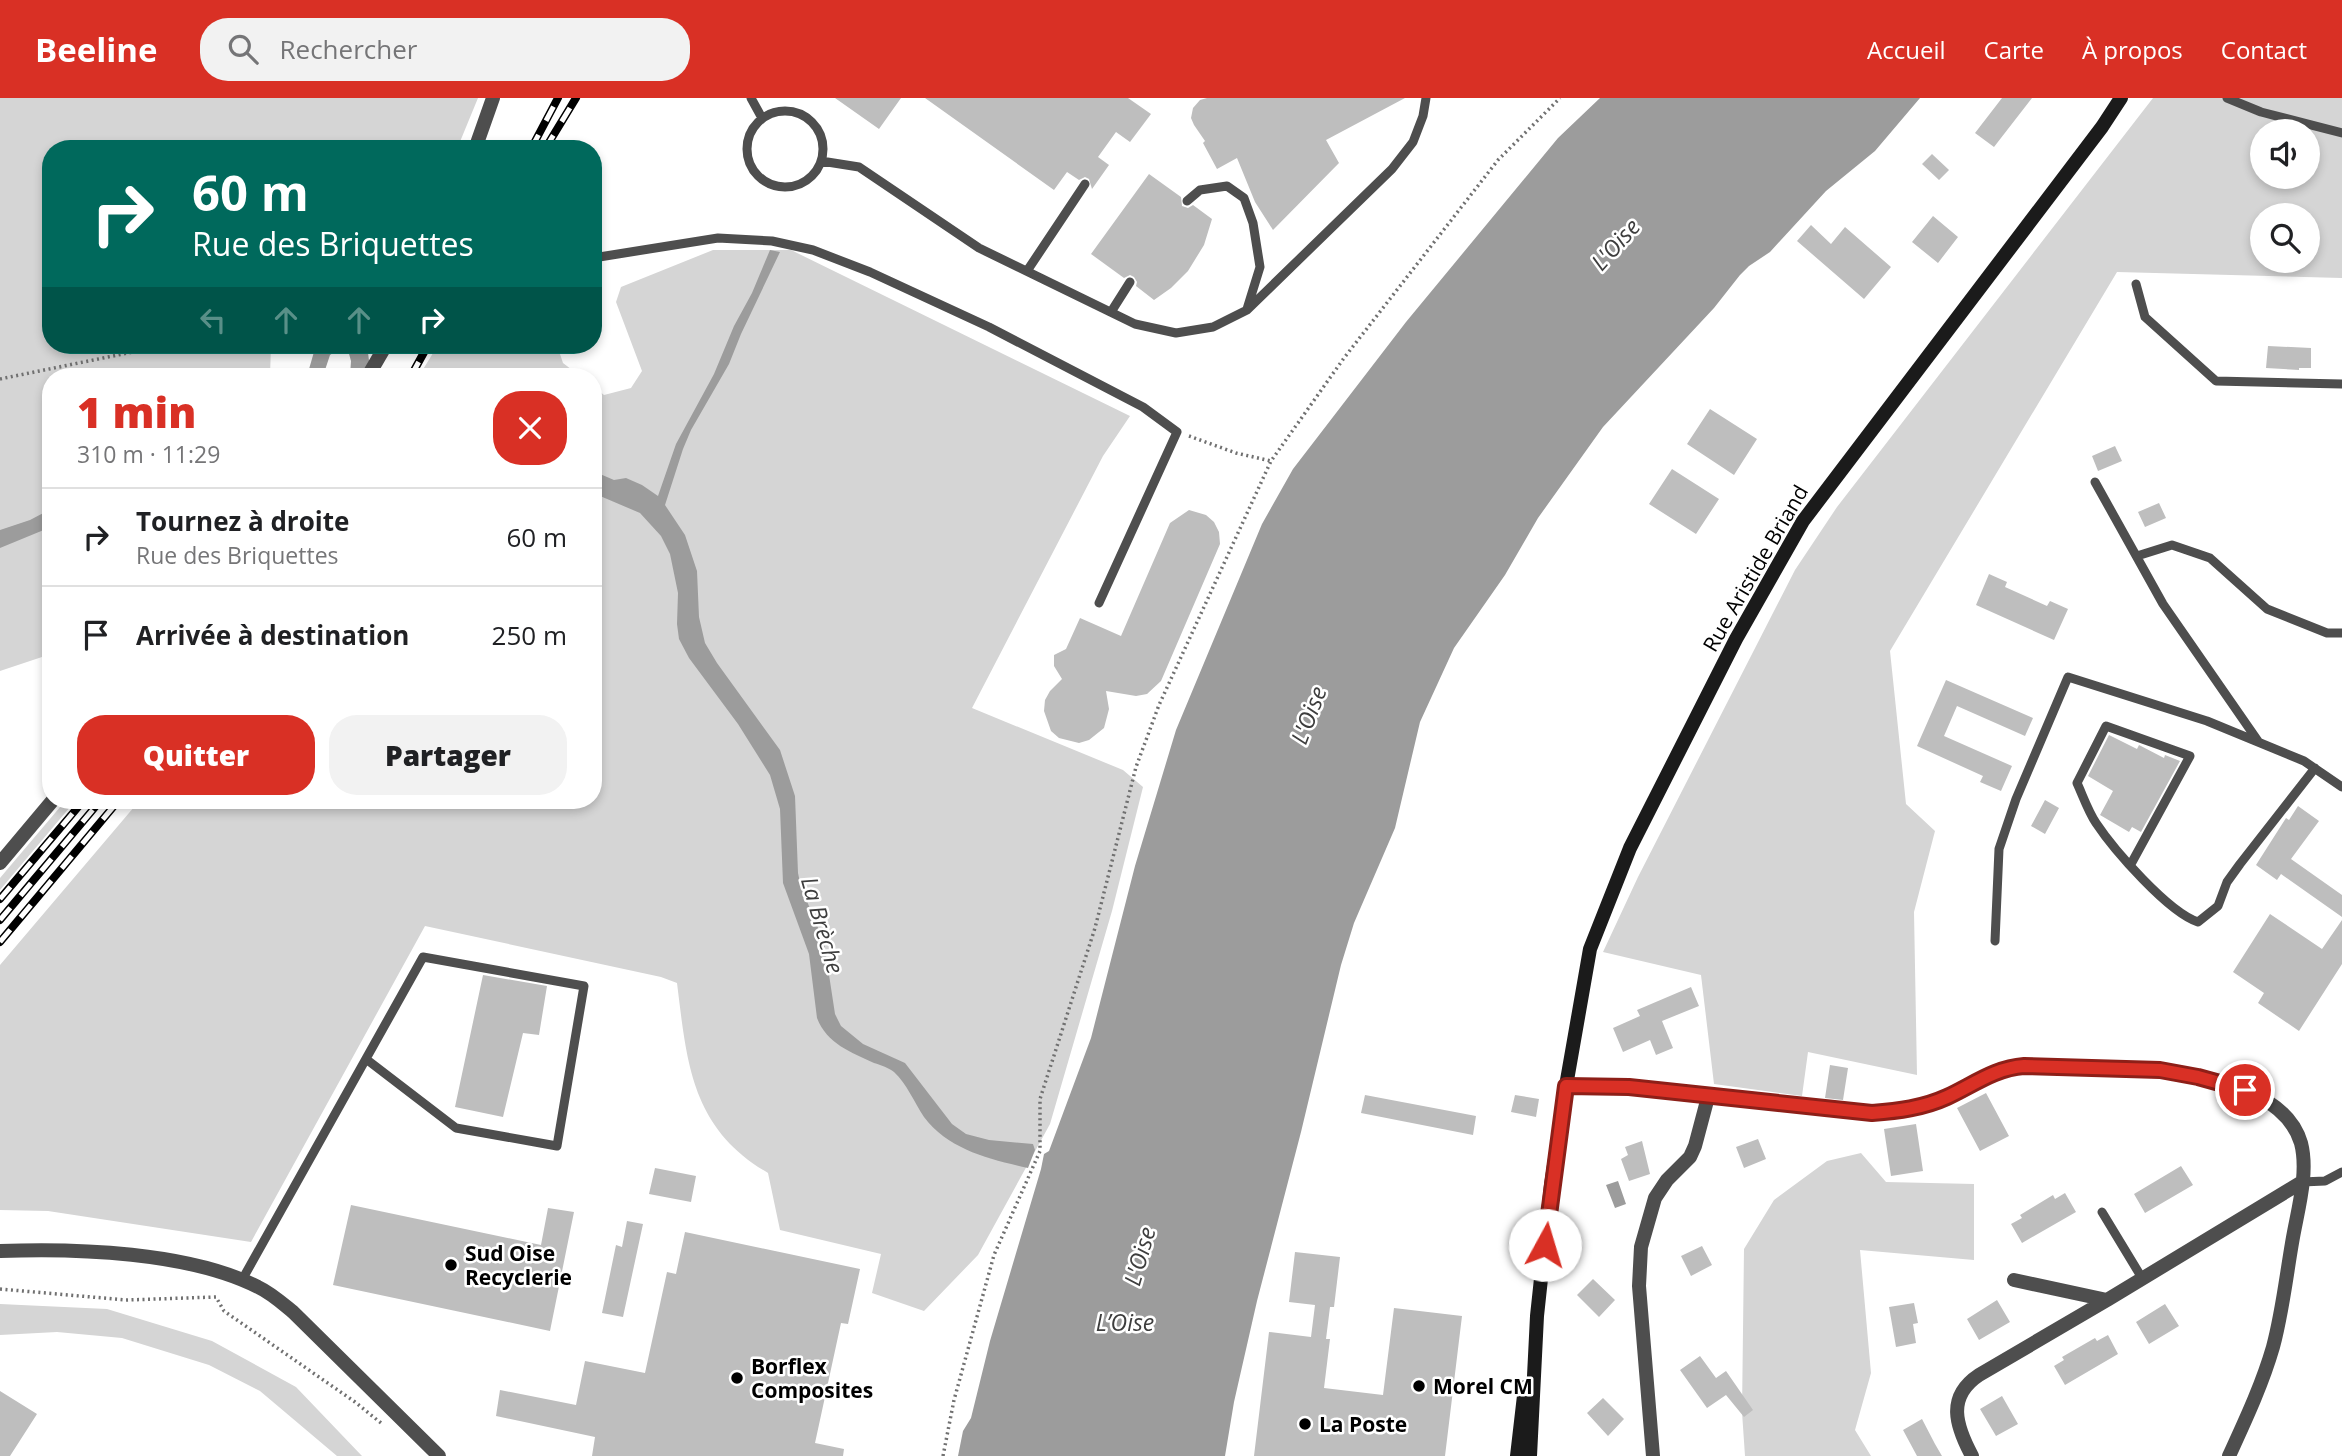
<!DOCTYPE html>
<html lang="fr">
<meta charset="utf-8">
<style>
:root{--surface:#fff;--page:#f2f2f2;--text:#202124;--muted:#757577;--line:#e0e0e0;--accent:#d93025}
body{margin:0;font-family:"Open Sans",sans-serif;background:var(--page);color:var(--text);height:100vh;display:flex;flex-direction:column;font-size:26px;white-space:nowrap}
*{box-sizing:border-box;margin:0}
p{font-size:23px;color:var(--muted)}
.icon{flex:none;width:38px;height:38px;fill:none;stroke:currentColor;stroke-width:2;stroke-linecap:round;stroke-linejoin:round}
.map{position:relative;flex:1;overflow:hidden}
.sheet{position:absolute;left:42px;top:270px;width:560px;height:441px;display:flex;flex-direction:column;background:var(--surface);border-radius:28px;box-shadow:0 4px 10px #0003}
.sheet>*{flex:none}
.hud{position:absolute;left:42px;top:42px;width:560px;height:214px;border-radius:28px;box-shadow:0 4px 10px #0003;background:#00695c;color:#fff;overflow:hidden}
.controls{position:absolute;left:2250px;top:21px;display:grid;gap:14px}
.controls a{display:grid;place-items:center;width:70px;height:70px;border-radius:50%;background:var(--surface);box-shadow:0 4px 10px #0003;font-size:35px}
.pin{position:absolute;display:grid;place-items:center;width:60px;height:60px;color:#fff;margin:-30px;border:4px solid #fff;border-radius:50%;box-shadow:0 2px 7px #0007}
.me{position:absolute;width:77px;margin:-38px;rotate:6deg;stroke-linejoin:round;filter:drop-shadow(0 0 5px #0008)}
.turn{display:flex;align-items:center;gap:24px;height:147px;padding:0 35px;font-size:32px}
.turn .icon{width:91px;height:91px;stroke-width:2.5}
.turn b{display:block;font-size:49px;line-height:60px}
.lanes{display:flex;align-items:center;height:66px;padding:0 35px;background:#0003;justify-content:center;gap:35px;direction:ltr}
.lanes .off{opacity:.35}
.round{display:grid;place-items:center;flex:none;width:74px;height:74px;border-radius:28px;background:var(--page)}
.summary{display:flex;align-items:center;justify-content:space-between;height:119px;padding:0 35px}
h1{font-size:42px;font-weight:800;line-height:52px;color:var(--accent)}
.button{display:flex;gap:14px;margin-top:auto;padding:14px 35px}
.button a{flex:1;height:80px;border-radius:28px;background:var(--accent);color:#fff;font-size:28px;font-weight:800;line-height:80px;text-align:center}
.button a+a{background:var(--page);color:var(--text)}
ul{padding:0;list-style:none}
li{display:flex;align-items:center;gap:21px;height:98px;padding:0 35px;border-top:2px solid var(--line)}
li div{flex:1}
li b{display:block;font-size:26px}
li em{font-style:normal}
header{display:flex;align-items:center;gap:42px;box-sizing:border-box;height:98px;padding:0 35px;background:var(--accent);color:#fff}
header strong{font-size:33px}
nav{display:flex;gap:38px;margin-inline-start:auto;font-size:24px}
.search{width:490px;height:63px;background:var(--page);display:flex;align-items:center;gap:18px;box-sizing:border-box;padding:0 24px;border-radius:28px;color:var(--muted);font-size:26px}
.map>svg:first-child{display:block}
.green{fill:#d5d5d5;fill-rule:evenodd}
.water{fill:#9c9c9c}
.building{fill:#bebebe}
.lines{fill:none;stroke-linecap:round;stroke-linejoin:round}
.path{stroke:#707070;stroke-width:3.5;stroke-dasharray:2 3.5;stroke-linecap:butt}
.lane{stroke:#4e4e4e;stroke-width:9}
.street{stroke:#4e4e4e;stroke-width:14}
.secondary{stroke:#1b1b1b;stroke-width:14}
.rail-casing{stroke:#000;stroke-width:8}
.rail{stroke:#fff;stroke-width:5;stroke-dasharray:16;stroke-linecap:butt}
.route-casing{stroke:#8d1f18;stroke-width:18}
.route{stroke:#d93025;stroke-width:12}
.poi-dot{fill:#000;stroke:#fff;stroke-width:2.5}
.labels{text-anchor:middle;dominant-baseline:central;stroke-width:5;stroke-linejoin:round;paint-order:stroke}
.street-label{font-size:21px;fill:#000;stroke:#fff}
.poi-label{font-size:21px;font-weight:bold;fill:#000;stroke:#fff;text-anchor:start}
.water-label{font-size:23px;font-style:italic;fill:#3d3d3d;stroke:#fff}
</style>
<header>
<strong>Beeline</strong>
<div class="search"><svg class="icon" aria-label="search" viewBox="0 0 24 24"><circle cx="10" cy="10" r="6"/><path d="M15 15l6 6"/></svg>Rechercher</div>
<nav><a>Accueil</a><a>Carte</a><a>À propos</a><a>Contact</a></nav>
</header>
<div class="map">
<svg width="2342" height="1358" viewBox="0 0 2342 1358">
<rect width="100%" height="100%" fill="#fff"/>
<!-- green -->
<path class="green" d="M 0,0 L 478,0 L 457,51 L 51,51 L 51,247 L 271,247 L 270,278 L 51,278 L 51,556 L 0,573 Z
M 2153,0 L 2342,0 L 2342,180 L 2117,174 L 1890,553 L 1906,706 L 1935,733 L 1914,814 L 1917,977 L 1808,954 L 1802,998 L 1714,986 L 1701,877 L 1603,854 L 1638,779 L 1795,472 L 1837,409 ZM 2263,33 L 2308,33 L 2308,79 L 2263,79 ZM 2263,117 L 2308,117 L 2308,163 L 2263,163 Z
M 713,152 L 791,152 L 1130,318 L 1103,358 L 972,610 L 1123,672 L 1143,689 L 1112,813 L 1050,1026 L 978,1157 L 924,1213 L 872,1195 L 881,1156 L 780,1132 L 768,1075 C 691,1030 687,965 677,885 L 661,879 L 425,828 L 251,1144 L 48,1113 L 0,1112 L 0,867 L 140,702 L 593,702 L 593,288 L 604,297 L 631,290 L 642,273 L 616,204 L 621,189 Z
M 438,247 L 557,247 L 563,265 L 580,278 L 421,278 L 422,273 Z
M 66,702 L 76,702 L 0,792 L 0,780 Z
M 1861,1055 L 1886,1084 L 1974,1086 L 1974,1162 L 1860,1152 L 1871,1275 L 1855,1332 L 1871,1358 L 1745,1358 L 1742,1314 L 1744,1151 L 1774,1102 L 1827,1063 Z
M 0,1206 L 107,1211 L 212,1243 L 296,1289 L 362,1358 L 337,1358 L 260,1293 L 209,1267 L 122,1240 L 57,1234 L 0,1237 Z"/>
<!-- water -->
<path class="water" d="M 1600,0 L 1920,0 L 1875,53 L 1826,93 L 1770,154 L 1749,168 L 1740,177 L 1714,210 L 1603,329 L 1538,420 L 1505,477 L 1454,550 L 1420,624 L 1395,730 L 1354,825 L 1341,867 L 1301,1034 L 1257,1203 L 1234,1304 L 1225,1358 L 958,1358 L 963,1333 L 971,1320 L 990,1243 L 1041,1071 L 1044,1056 L 1049,1053 L 1091,940 L 1135,768 L 1176,632 L 1262,426 L 1293,371 L 1406,224 L 1558,40 Z
M 770,152 L 780,154 L 741,236 L 729,266 L 691,332 L 683,351 L 665,407 L 685,437 L 697,473 L 699,519 L 705,545 L 717,565 L 780,652 L 795,698 L 798,775 L 801,789 L 824,844 L 835,916 L 841,928 L 863,946 L 905,965 L 952,1026 L 966,1036 L 989,1042 L 1033,1046 L 1035,1052 L 1028,1070 C 989,1061 949,1052 924,1019 C 914,1004 907,986 894,974 C 889,970 881,967 874,965 C 851,954 827,946 817,920 L 809,856 L 783,785 L 780,711 L 770,677 L 738,626 L 689,560 L 679,541 L 677,526 L 678,495 L 670,456 L 661,438 L 640,415 L 593,395 L 593,373 L 614,382 L 626,380 L 642,387 L 658,398 L 676,346 L 714,276 L 734,228 L 752,195 Z
M 316,247 L 367,247 L 371,278 L 350,278 L 351,263 L 348,252 L 341,249 L 330,257 L 323,278 L 307,278 Z
M 51,411 L 51,429 L 0,450 L 0,432 L 30,422 Z
M 1618,1083 L 1626,1106 L 1615,1110 L 1606,1087 Z"/>
<!-- building -->
<path class="building" d="M 835,0 L 901,0 L 879,31 Z
M 925,0 L 1128,0 L 1151,16 L 1130,44 L 1116,34 L 1098,59 L 1109,67 L 1092,91 L 1089,81 L 1085,79 L 1079,82 L 1067,74 L 1054,92 Z
M 1207,0 L 1405,0 L 1326,42 L 1339,65 L 1273,132 L 1255,104 L 1237,60 L 1217,71 L 1203,45 L 1205,43 L 1194,27 L 1191,20 L 1193,10 L 1200,2 Z
M 2002,0 L 2032,0 L 1994,49 L 1975,35 Z
M 1932,56 L 1949,72 L 1939,82 L 1922,66 Z
M 1149,76 L 1181,99 L 1182,108 L 1188,110 L 1193,107 L 1212,121 L 1204,147 L 1188,173 L 1171,190 L 1154,202 L 1136,188 L 1137,184 L 1134,179 L 1130,177 L 1124,180 L 1091,156 Z
M 1933,118 L 1958,139 L 1938,165 L 1912,144 Z
M 1811,127 L 1831,146 L 1845,129 L 1891,169 L 1864,201 L 1797,143 Z
M 2268,248 L 2311,250 L 2311,270 L 2299,270 L 2299,272 L 2266,270 Z
M 1710,311 L 1757,341 L 1734,377 L 1687,346 Z
M 2115,348 L 2122,363 L 2098,373 L 2092,358 Z
M 1672,371 L 1719,401 L 1696,436 L 1649,406 Z
M 2159,405 L 2166,420 L 2145,429 L 2138,414 Z
M 1189,412 L 1206,417 L 1214,424 L 1219,434 L 1220,446 L 1161,583 L 1147,596 L 1136,598 L 1106,593 L 1109,611 L 1104,630 L 1089,642 L 1079,645 L 1059,640 L 1051,633 L 1044,613 L 1045,602 L 1050,593 L 1062,581 L 1054,568 L 1054,557 L 1066,551 L 1080,520 L 1121,538 L 1170,425 Z
M 1989,476 L 2007,484 L 2005,489 L 2047,508 L 2050,503 L 2068,511 L 2054,542 L 1976,507 Z
M 1946,582 L 2033,620 L 2025,638 L 1957,608 L 1944,638 L 2012,668 L 2001,693 L 1980,684 L 1983,678 L 1917,648 Z
M 2109,637 L 2137,651 L 2139,647 L 2164,660 L 2165,657 L 2180,663 L 2141,734 L 2132,729 L 2129,734 L 2100,717 L 2113,693 L 2088,678 Z
M 2045,702 L 2059,710 L 2045,736 L 2031,728 Z
M 2298,708 L 2319,723 L 2291,761 L 2342,797 L 2342,819 L 2281,776 L 2277,782 L 2256,767 L 2286,720 L 2289,722 Z
M 2270,816 L 2322,851 L 2342,822 L 2342,866 L 2299,933 L 2258,905 L 2264,895 L 2233,874 Z
M 483,877 L 547,888 L 539,937 L 523,935 L 503,1019 L 455,1009 Z
M 1691,889 L 1699,908 L 1662,923 L 1673,950 L 1656,957 L 1650,942 L 1623,954 L 1613,930 L 1640,918 L 1637,912 Z
M 1830,967 L 1848,970 L 1843,1002 L 1825,1000 Z
M 1986,995 L 2009,1038 L 1980,1053 L 1957,1010 Z
M 1365,997 L 1476,1018 L 1473,1037 L 1361,1015 Z
M 1515,997 L 1539,1001 L 1536,1019 L 1511,1014 Z
M 1916,1026 L 1923,1073 L 1891,1078 L 1884,1031 Z
M 1758,1041 L 1766,1061 L 1744,1070 L 1736,1049 Z
M 1642,1043 L 1650,1076 L 1629,1083 L 1621,1061 L 1628,1057 L 1625,1049 Z
M 2181,1068 L 2193,1087 L 2145,1115 L 2134,1096 Z
M 655,1070 L 696,1078 L 691,1104 L 649,1096 Z
M 2065,1095 L 2076,1114 L 2022,1145 L 2011,1126 L 2022,1120 L 2020,1117 L 2053,1097 L 2055,1101 Z
M 351,1107 L 541,1147 L 548,1110 L 574,1114 L 550,1233 L 333,1187 Z
M 627,1123 L 643,1126 L 623,1219 L 602,1215 L 616,1147 L 622,1149 Z
M 685,1134 L 860,1171 L 848,1226 L 841,1225 L 815,1345 L 844,1351 L 843,1358 L 592,1358 L 595,1339 L 496,1318 L 500,1292 L 576,1307 L 585,1263 L 645,1275 L 667,1174 L 676,1176 Z
M 1702,1148 L 1712,1167 L 1691,1178 L 1681,1158 Z
M 1295,1154 L 1340,1159 L 1334,1209 L 1330,1209 L 1326,1241 L 1330,1241 L 1324,1290 L 1383,1297 L 1394,1210 L 1462,1218 L 1445,1358 L 1254,1358 L 1269,1234 L 1311,1239 L 1315,1207 L 1289,1204 Z
M 1593,1181 L 1615,1202 L 1599,1219 L 1577,1197 Z
M 1997,1202 L 2010,1224 L 1979,1242 L 1967,1221 Z
M 1914,1205 L 1918,1225 L 1913,1226 L 1916,1245 L 1896,1249 L 1889,1209 Z
M 2165,1206 L 2179,1228 L 2149,1246 L 2136,1224 Z
M 2108,1237 L 2118,1256 L 2065,1287 L 2054,1268 L 2064,1262 L 2062,1259 L 2095,1240 L 2097,1243 Z
M 1700,1258 L 1716,1280 L 1726,1273 L 1753,1312 L 1744,1319 L 1726,1297 L 1707,1310 L 1680,1272 Z
M 0,1293 L 37,1316 L 10,1358 L 0,1358 Z
M 2002,1298 L 2018,1326 L 1996,1338 L 1980,1311 Z
M 1603,1300 L 1624,1321 L 1608,1338 L 1587,1315 Z
M 1922,1321 L 1935,1346 L 1942,1358 L 1917,1358 L 1903,1332 Z"/>
<g class="lines">
<!-- path -->
<path class="path" d="M 0,281 L 167,247
M 1189,338 L 1236,355 L 1271,363
M 0,1191 L 126,1202 L 216,1199 L 224,1213 L 355,1304 L 381,1325
M 943,1358 L 954,1302 L 994,1157 L 1040,1053 L 1040,1001 L 1095,830 L 1136,669 L 1159,607 L 1271,363 L 1344,260 L 1498,62 L 1560,0"/>
<!-- lane -->
<path class="lane" d="M 751,0 L 762,20
M 2227,0 L 2261,14 L 2342,35
M747 51a38 38 0 1 1 76 0a38 38 0 1 1-76 0Z
M 821,63 L 859,69 L 979,150 L 1135,226 L 1176,235 L 1213,229 L 1247,212 L 1392,71 L 1413,44 L 1423,18 L 1426,0
M 1187,103 L 1200,92 L 1227,88 L 1244,100 L 1253,125 L 1260,169 L 1247,211
M 593,160 L 718,140 L 772,143 L 813,152 L 870,174 L 989,229 L 1143,309 L 1177,334 L 1099,505
M 1027,173 L 1085,86
M 2136,186 L 2145,219 L 2216,283 L 2342,286
M 1111,214 L 1130,184
M 2095,384 L 2163,506 L 2258,643
M 2137,458 L 2172,447 L 2210,460 L 2267,511 L 2327,535 L 2342,535
M 2131,766 L 2190,658 L 2106,628 L 2077,685 C 2083,698 2088,713 2096,725 C 2114,752 2168,814 2198,824 L 2218,808 L 2227,784 L 2240,766 L 2315,670
M 1995,843 L 1999,751 L 2016,701 L 2068,579 L 2207,623 L 2304,663 L 2342,689
M 2302,1084 L 2325,1083 L 2342,1074
M 2102,1114 L 2142,1180
M 242,1182 L 423,859 L 584,888 L 557,1048 L 456,1030 L 366,961"/>
<!-- street -->
<path class="street" d="M 475,51 L 493,0
M 368,278 L 386,247
M 0,765 L 53,702
M 1566,988 L 1629,990 L 1872,1015 L 1920,1009 L 1947,999 L 2003,971 L 2023,968 C 2093,970 2276,960 2301,1045 C 2309,1076 2297,1114 2292,1145 C 2286,1180 2282,1216 2273,1249 C 2262,1287 2245,1323 2229,1358
M 0,1153 C 76,1150 189,1154 258,1189 C 271,1195 282,1205 293,1214 L 439,1358
M 2107,1202 L 2302,1084
M 1653,1358 L 1639,1188 L 1641,1149 L 1655,1100 L 1667,1082 L 1690,1059 L 1695,1048 L 1708,999
M 1972,1358 C 1956,1328 1946,1299 1979,1277 L 2107,1202 L 2014,1182"/>
<!-- secondary -->
<path class="secondary" d="M 1517,1358 L 1525,1289
M 1530,1358 L 1537,1218 L 1551,1087 L 1566,988 L 1590,851 L 1630,750 L 1736,541 L 1803,423 L 2102,29 L 2121,0"/>
<!-- rail casing -->
<g class="rail-casing">
<path id="rail" d="M 531,51 L 558,0
M 545,51 L 576,0
M 411,278 L 428,247
M 0,801 L 84,702
M 0,822 L 101,702
M 0,844 L 119,702"/>
</g>
<!-- rail -->
<use href="#rail" class="rail"/>
</g>
<g class="lines">
<!-- route casing -->
<g class="route-casing">
<path id="route" d="M 1545,1147 L 1566,988 L 1629,989 L 1872,1015 C 1898,1013 1923,1010 1947,999 C 1973,987 1995,970 2024,968 L 2160,972 L 2198,979 L 2245,992"/>
</g>
<!-- route -->
<use href="#route" class="route"/>
</g>
<!-- markers -->
<g class="poi-dot">
<circle cx="451" cy="1167" r="7"/>
<circle cx="737" cy="1280" r="7"/>
<circle cx="1419" cy="1288" r="7"/>
<circle cx="1305" cy="1326" r="7"/>
</g>
<g class="labels">
<!-- street labels -->
<g class="street-label">
<text transform="translate(1755 470) rotate(-60)">Rue Aristide Briand</text>
</g>
<!-- poi labels -->
<g class="poi-label">
<text x="465" y="1155">Sud Oise<tspan x="465" dy="24">Recyclerie</tspan></text>
<text x="751" y="1268">Borflex<tspan x="751" dy="24">Composites</tspan></text>
<text x="1433" y="1288">Morel CM</text>
<text x="1319" y="1326">La Poste</text>
</g>
<!-- water labels -->
<g class="water-label">
<text transform="translate(1615 146) rotate(-48)">L'Oise</text>
<text transform="translate(1308 617) rotate(-69)">L'Oise</text>
<text transform="translate(823 827) rotate(74)">La Brèche</text>
<text transform="translate(1139 1158) rotate(-74)">L'Oise</text>
<text x="1125" y="1224">L’Oise</text>
</g>
</g>
</svg>
<div class="controls">
<a><svg class="icon" aria-label="sound" viewBox="0 0 24 24"><path d="M4 9h4l5-4v14l-5-4H4zM17 9q2 3 0 6"/></svg></a>
<a><svg class="icon" aria-label="search" viewBox="0 0 24 24"><circle cx="10" cy="10" r="6"/><path d="M15 15l6 6"/></svg></a>
</div>
<div class="pin" style="left:2245px;top:992px;background:#d93025"><svg class="icon" aria-label="arrive" viewBox="0 0 24 24"><path d="M6 21V4h12l-3 4 3 4H6"/></svg></div>
<svg class="me" style="left:1545px;top:1147px" viewBox="-20 -20 40 40"><circle r="19" fill="#fff"/><path d="M0-13L10 11 0 6-10 11z" fill="#d93025"/></svg>
<div class="hud">
<div class="turn"><svg class="icon" aria-label="right" viewBox="0 0 24 24"><path d="M7 20v-9h11M14 6l5 5-5 5"/></svg><div><b>60 m</b>Rue des Briquettes</div></div>
<div class="lanes"><svg class="icon off" aria-label="left" viewBox="0 0 24 24"><path d="M17 20v-9H6M10 6l-5 5 5 5"/></svg><svg class="icon off" aria-label="ahead" viewBox="0 0 24 24"><path d="M12 20V5M6 11l6-6 6 6"/></svg><svg class="icon off" aria-label="ahead" viewBox="0 0 24 24"><path d="M12 20V5M6 11l6-6 6 6"/></svg><svg class="icon" aria-label="right" viewBox="0 0 24 24"><path d="M7 20v-9h11M14 6l5 5-5 5"/></svg></div>
</div>
<section class="sheet">
<div class="summary"><div><h1>1 min</h1><p>310 m · 11:29</p></div><a class="round" style="background:#d93025;color:#fff"><svg class="icon" aria-label="close" viewBox="0 0 24 24"><path d="M6 6l12 12M18 6L6 18"/></svg></a></div>
<ul>
<li><svg class="icon" aria-label="right" viewBox="0 0 24 24"><path d="M7 20v-9h11M14 6l5 5-5 5"/></svg><div><b>Tournez à droite</b><p>Rue des Briquettes</p></div><em>60 m</em></li>
<li><svg class="icon" aria-label="arrive" viewBox="0 0 24 24"><path d="M6 21V4h12l-3 4 3 4H6"/></svg><div><b>Arrivée à destination</b></div><em>250 m</em></li>
</ul>
<div class="button"><a>Quitter</a><a>Partager</a></div>
</section>
</div>
